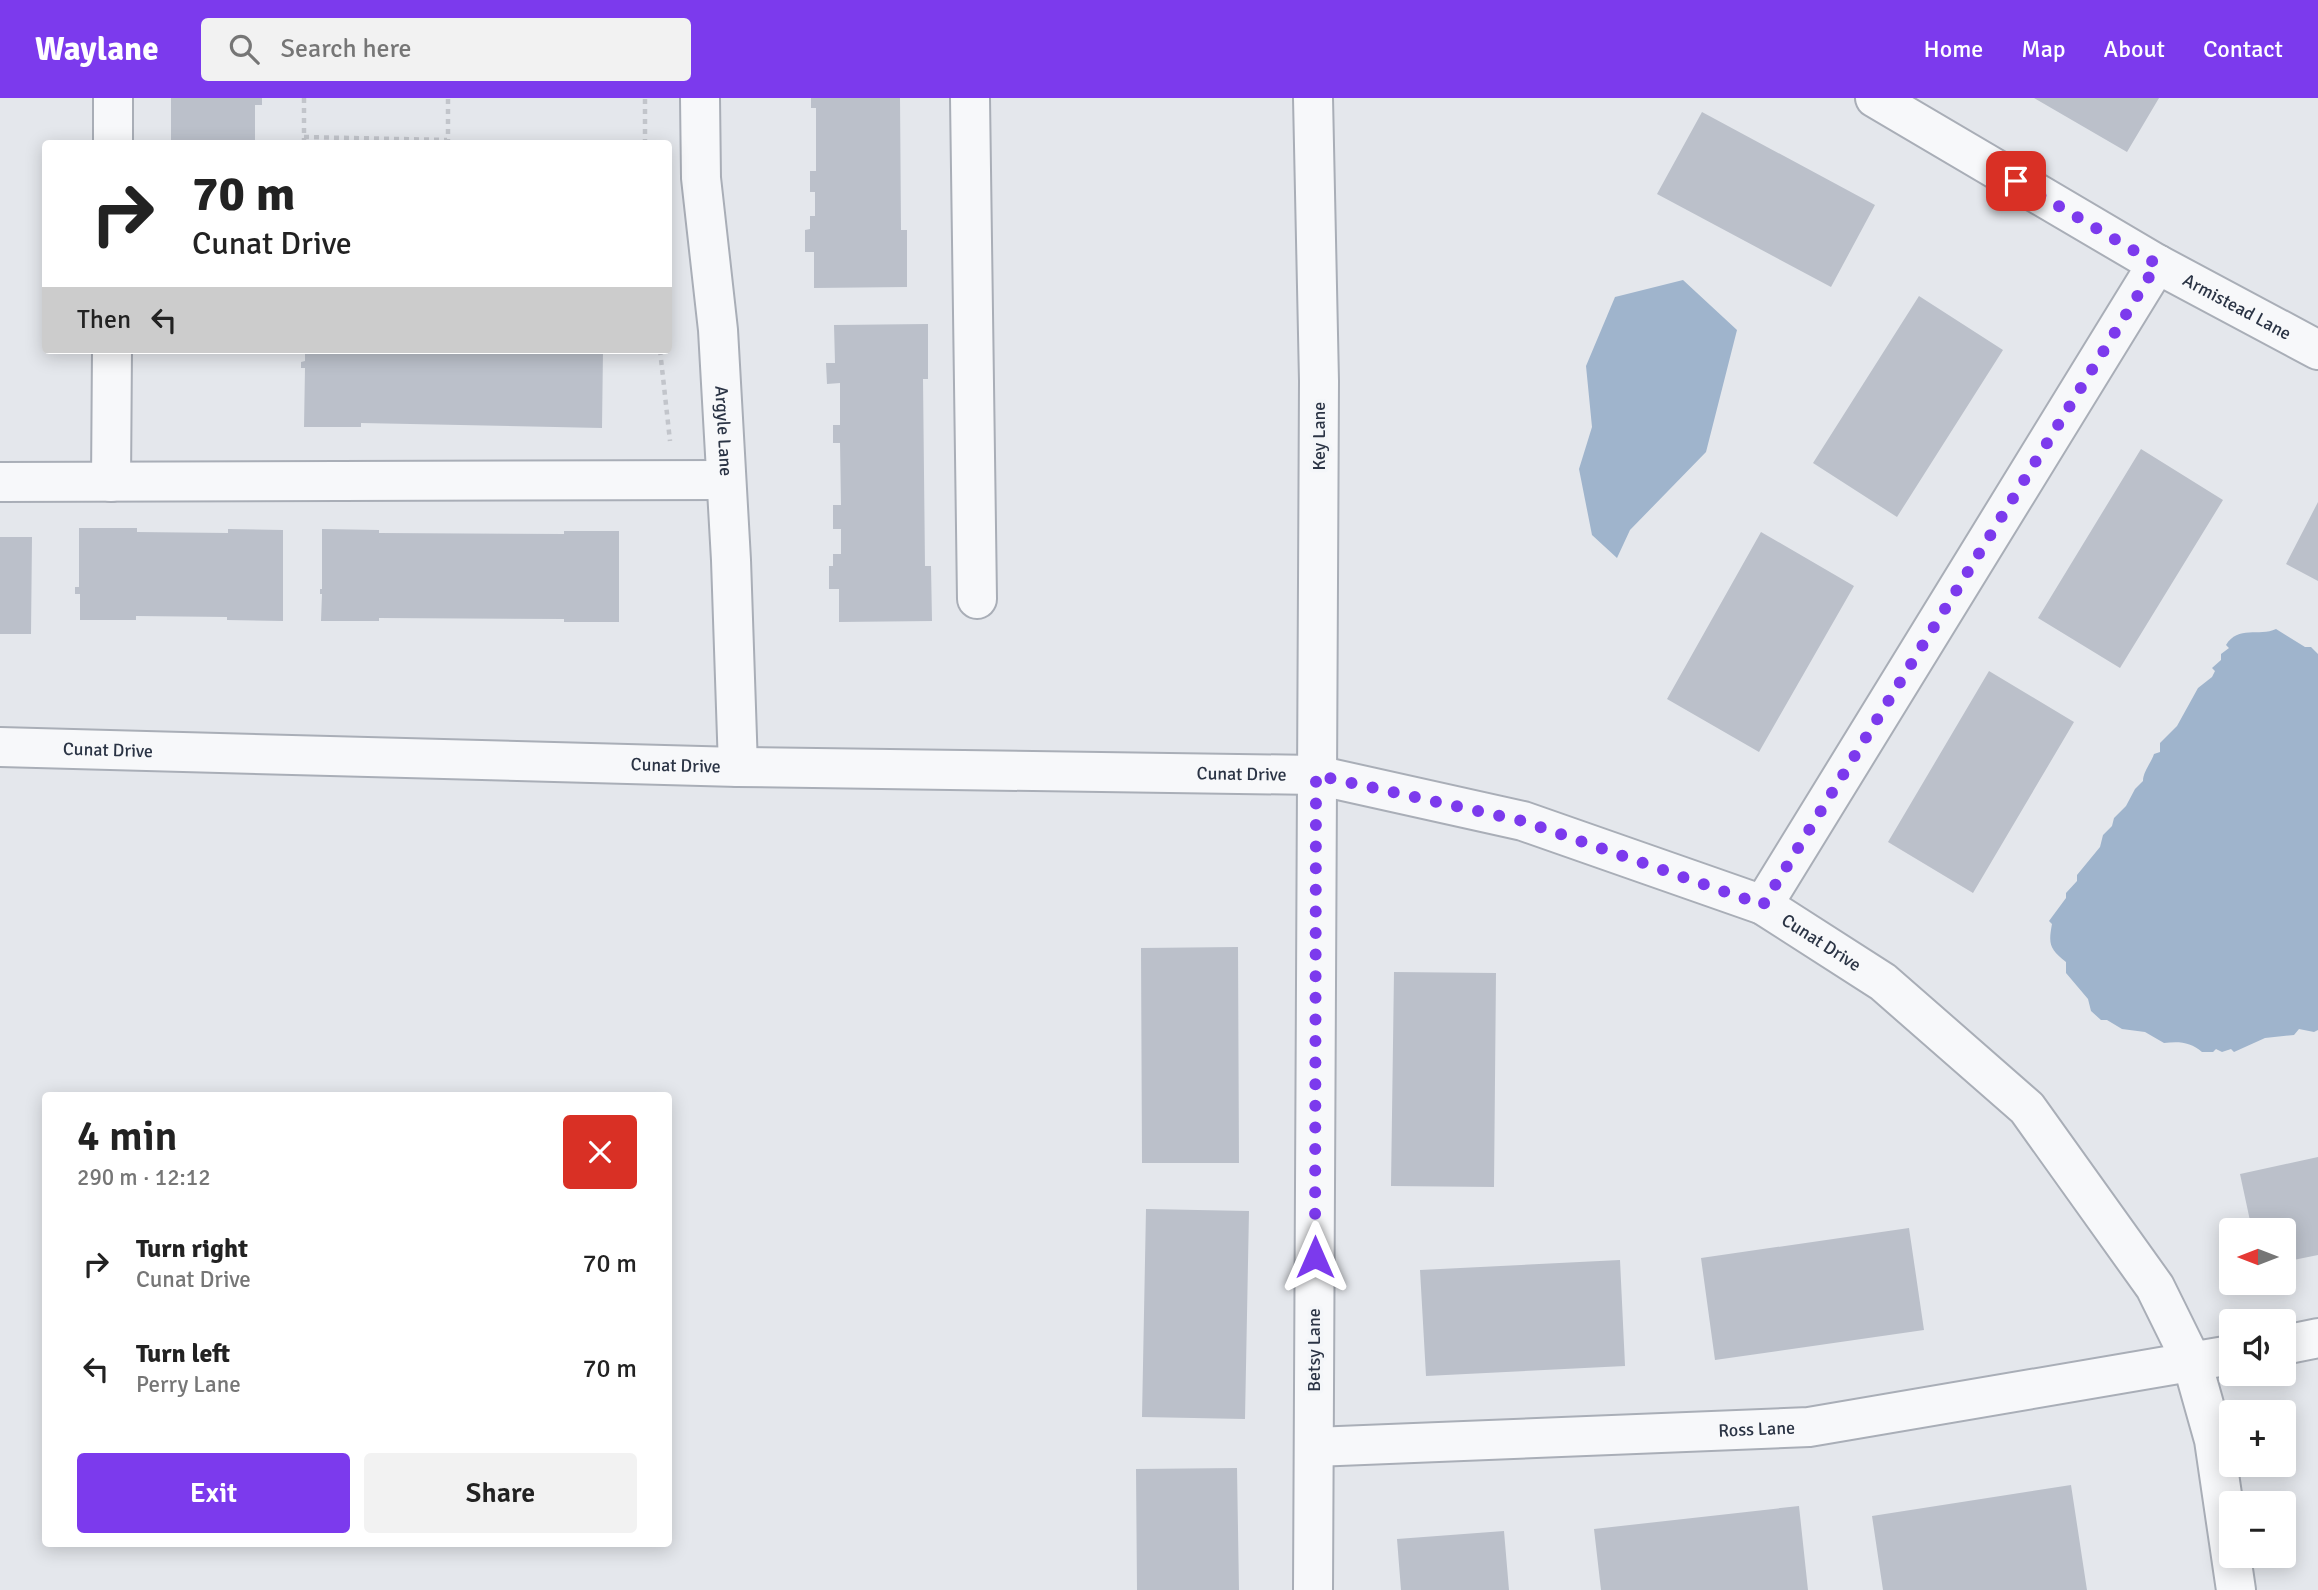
<!DOCTYPE html>
<meta charset="utf-8">
<style>
:root{--surface:#fff;--page:#f2f2f2;--text:#222;--muted:#767676;--accent:#7c3aed}
body{margin:0;font-family:Signika,sans-serif;background:var(--page);color:var(--text);height:100vh;display:flex;flex-direction:column;font-size:26px;white-space:nowrap}
*{box-sizing:border-box;margin:0}
p{font-size:23px;color:var(--muted)}
.icon{flex:none;width:38px;height:38px;fill:none;stroke:currentColor;stroke-width:2;stroke-linecap:round;stroke-linejoin:round}
.map{position:relative;flex:1;overflow:hidden}
.side{position:absolute;left:42px;top:994px;width:630px;height:455px;display:flex;flex-direction:column;background:var(--surface);border-radius:7px;box-shadow:0 4px 18px #0003}
.side>*{flex:none}
.top-card{position:absolute;left:42px;top:42px;width:630px;height:214px;border-radius:7px;box-shadow:0 4px 18px #0003;background:#fff;color:var(--text);overflow:hidden}
.needle{width:46px;rotate:270deg}
.fabs{position:absolute;left:2219px;top:1120px;display:grid;gap:14px}
.fabs a{display:grid;place-items:center;width:77px;height:77px;border-radius:7px;background:var(--surface);box-shadow:0 4px 18px #0003;font-size:35px}
.pin{position:absolute;display:grid;place-items:center;width:60px;height:60px;color:#fff;margin:-30px;border-radius:14px;box-shadow:0 4px 10px #0006}
.me{position:absolute;width:77px;margin:-38px;rotate:0deg;stroke-linejoin:round;filter:drop-shadow(0 0 5px #0008)}
.turn{display:flex;align-items:center;gap:24px;height:147px;padding:0 35px;font-size:32px}
.turn .icon{width:91px;height:91px;stroke-width:2.5}
.turn b{display:block;font-size:49px;line-height:60px}
.then{display:flex;align-items:center;height:66px;padding:0 35px;background:#0003;gap:14px;font-size:26px}
.round{display:grid;place-items:center;flex:none;width:74px;height:74px;border-radius:7px;background:var(--page)}
.overview{display:flex;align-items:center;justify-content:space-between;height:119px;padding:0 35px}
h1{font-size:42px;font-weight:600;line-height:52px}
.cta{display:flex;gap:14px;margin-top:auto;padding:14px 35px}
.cta a{flex:1;height:80px;border-radius:7px;background:var(--accent);color:#fff;font-size:28px;font-weight:600;line-height:80px;text-align:center}
.cta a+a{background:var(--page);color:var(--text)}
ul{padding:0;list-style:none}
li{display:flex;align-items:center;gap:21px;height:105px;padding:0 35px}
li div{flex:1}
li b{display:block;font-size:26px}
li em{font-style:normal}
header{display:flex;align-items:center;gap:42px;box-sizing:border-box;height:98px;padding:0 35px;background:var(--accent);color:#fff}
header strong{font-size:33px}
nav{display:flex;gap:38px;margin-inline-start:auto;font-size:24px}
.search{width:490px;height:63px;background:var(--page);display:flex;align-items:center;gap:18px;box-sizing:border-box;padding:0 24px;border-radius:7px;color:var(--muted);font-size:26px}
.map>svg:first-child{display:block}
.water{fill:#9fb4cc}
.building{fill:#bbc0ca}
.lines{fill:none;stroke-linecap:round;stroke-linejoin:round}
.minor-casing{stroke:#a9aeb7;stroke-width:42}
.path{stroke:#c2c5cb;stroke-width:4.5;stroke-dasharray:5 5;stroke-linecap:butt}
.minor{stroke:#f7f8fa;stroke-width:38}
.route{stroke:#7c3aed;stroke-width:12;stroke-dasharray:0 21.6}
.labels{text-anchor:middle;dominant-baseline:central;stroke-width:7;stroke-linejoin:round;paint-order:stroke}
.street-label{font-size:18px;fill:#2b3445;stroke:#f4f6f9}
</style>
<header>
<strong>Waylane</strong>
<div class="search"><svg class="icon" aria-label="search" viewBox="0 0 24 24"><circle cx="10" cy="10" r="6"/><path d="M15 15l6 6"/></svg>Search here</div>
<nav><a>Home</a><a>Map</a><a>About</a><a>Contact</a></nav>
</header>
<div class="map">
<svg width="2318" height="1492" viewBox="0 0 2318 1492">
<rect width="100%" height="100%" fill="#e4e7ec"/>
<!-- water -->
<path class="water" d="M 1683,182 L 1737,232 L 1706,354 L 1630,432 L 1617,460 L 1592,437 L 1579,371 L 1592,329 L 1586,268 L 1615,199 Z
M 2276,531 L 2305,549 L 2311,549 L 2318,556 L 2318,932 L 2314,934 L 2299,931 L 2294,937 L 2265,940 L 2234,954 L 2231,951 L 2222,954 L 2216,951 L 2213,954 L 2202,954 C 2191,944 2179,943 2164,945 L 2145,934 L 2122,931 L 2107,922 L 2101,922 L 2091,913 L 2088,901 L 2066,875 L 2066,864 C 2050,851 2048,847 2052,826 L 2049,823 L 2066,800 L 2066,795 L 2077,783 L 2077,777 L 2100,749 L 2103,737 L 2112,728 L 2114,720 L 2126,708 L 2135,691 L 2143,683 C 2143,674 2151,665 2154,656 L 2160,654 L 2160,645 L 2177,628 L 2198,590 L 2212,579 L 2215,573 L 2212,570 L 2221,562 L 2221,556 L 2229,550 L 2226,547 C 2238,527 2259,539 2276,531 Z"/>
<!-- building -->
<path class="building" d="M 171,0 L 262,0 L 262,7 L 255,7 L 255,46 L 171,46 Z
M 811,0 L 900,0 L 901,132 L 907,132 L 907,189 L 814,190 L 814,154 L 805,154 L 805,132 L 810,131 L 810,118 L 815,118 L 815,94 L 810,94 L 810,73 L 816,73 L 816,10 L 811,10 Z
M 2034,0 L 2159,0 L 2127,54 Z
M 1702,14 L 1875,107 L 1831,189 L 1657,96 Z
M 1919,198 L 2003,252 L 1897,419 L 1813,365 Z
M 928,226 L 928,281 L 923,281 L 925,468 L 931,468 L 932,523 L 839,524 L 839,491 L 829,491 L 829,468 L 833,468 L 833,456 L 841,456 L 841,431 L 833,431 L 833,407 L 841,407 L 840,345 L 833,345 L 833,327 L 840,327 L 840,285 L 827,286 L 826,265 L 835,265 L 834,227 Z
M 305,252 L 603,252 L 602,330 L 361,325 L 361,329 L 304,329 L 305,270 L 301,270 L 301,264 L 305,263 Z
M 2141,351 L 2223,402 L 2120,570 L 2038,520 Z
M 2318,404 L 2318,483 L 2286,466 Z
M 79,430 L 137,430 L 137,434 L 228,435 L 228,431 L 283,432 L 283,523 L 227,522 L 227,519 L 136,518 L 136,522 L 80,522 L 80,496 L 75,496 L 75,489 L 79,489 Z
M 322,431 L 379,432 L 379,435 L 564,436 L 564,433 L 619,433 L 619,524 L 564,524 L 564,521 L 379,520 L 379,523 L 321,523 L 322,496 L 320,496 L 320,491 L 322,491 Z
M 1761,434 L 1854,488 L 1759,654 L 1667,601 Z
M 0,439 L 32,439 L 31,536 L 0,536 Z
M 1989,573 L 2074,624 L 1973,795 L 1888,744 Z
M 1238,849 L 1239,1065 L 1142,1065 L 1141,850 Z
M 1394,874 L 1496,875 L 1494,1089 L 1391,1088 Z
M 2318,1059 L 2318,1157 L 2284,1164 L 2284,1132 L 2252,1132 L 2240,1076 Z
M 1146,1111 L 1249,1113 L 1245,1321 L 1142,1319 Z
M 1909,1130 L 1924,1232 L 1715,1262 L 1701,1160 Z
M 1620,1162 L 1625,1268 L 1426,1278 L 1420,1172 Z
M 1237,1370 L 1239,1492 L 1137,1492 L 1136,1371 Z
M 2071,1387 L 2087,1492 L 1883,1492 L 1872,1418 Z
M 1799,1408 L 1808,1492 L 1601,1492 L 1594,1431 Z
M 1504,1433 L 1509,1492 L 1401,1492 L 1397,1441 Z"/>
<g class="lines">
<!-- minor casing -->
<g class="minor-casing">
<g id="minor">
<path id="s1" d="M 700,0 L 701,80 L 718,232 L 731,462 L 738,669"/>
<path d="M 970,0 L 977,501"/>
<path d="M 1313,0 L 1319,283 L 1313,1492"/>
<path id="s2" d="M 1875,0 L 2157,166 L 2318,252"/>
<path d="M 113,46 L 113,0"/>
<path d="M 0,384 L 726,382"/>
<path d="M 111,384 L 112,252"/>
<path id="s3" d="M 0,649 L 738,669 L 1316,677 L 1523,723 L 1763,807 L 1883,884 L 2027,1010 L 2155,1189 L 2192,1264 L 2214,1342 L 2236,1492"/>
<path d="M 1763,807 L 2157,166"/>
<path d="M 2284,1247 L 2318,1240"/>
<path id="s4" d="M 1314,1349 L 1809,1329 L 2231,1257"/>
</g>
</g>
<!-- path -->
<path class="path" d="M 304,0 L 304,46
M 304,39 L 447,42
M 448,46 L 448,0
M 645,46 L 645,0
M 660,252 L 670,343"/>
<!-- minor -->
<use href="#minor" class="minor"/>
</g>
<g class="lines">
<!-- route -->
<path class="route" d="M 1315,1159 L 1316,677 L 1523,723 L 1763,807 L 2157,166 L 2016,83"/>
</g>
<g class="labels">
<!-- street labels -->
<g class="street-label">
<text stroke="none"><textPath href="#s2" startOffset="418">Armistead Lane</textPath></text>
<text stroke="none"><textPath href="#s1" startOffset="334">Argyle Lane</textPath></text>
<text transform="translate(1319 338) rotate(-90)">Key Lane</text>
<text stroke="none"><textPath href="#s3" startOffset="108">Cunat Drive</textPath></text>
<text stroke="none"><textPath href="#s3" startOffset="676">Cunat Drive</textPath></text>
<text stroke="none"><textPath href="#s3" startOffset="1242">Cunat Drive</textPath></text>
<text stroke="none"><textPath href="#s3" startOffset="1852">Cunat Drive</textPath></text>
<text transform="translate(1314 1252) rotate(-90)">Betsy Lane</text>
<text stroke="none"><textPath href="#s4" startOffset="443">Ross Lane</textPath></text>
</g>
</g>
</svg>
<div class="fabs">
<a><svg class="needle" viewBox="-14 -14 28 28"><path d="M0-13l5 13h-10z" fill="#e53935"/><path d="M0 13l5-13h-10z" fill="#767676"/></svg></a>
<a><svg class="icon" aria-label="sound" viewBox="0 0 24 24"><path d="M4 9h4l5-4v14l-5-4H4zM17 9q2 3 0 6"/></svg></a>
<a>+</a>
<a>−</a>
</div>
<div class="pin" style="left:2016px;top:83px;background:#d93025"><svg class="icon" aria-label="arrive" viewBox="0 0 24 24"><path d="M6 21V4h12l-3 4 3 4H6"/></svg></div>
<svg class="me" style="left:1315px;top:1159px" viewBox="-20 -20 40 40"><path d="M0-17L14 15 0 8-14 15z" fill="#7c3aed" stroke="#fff" stroke-width="4"/></svg>
<div class="top-card">
<div class="turn"><svg class="icon" aria-label="right" viewBox="0 0 24 24"><path d="M7 20v-9h11M14 6l5 5-5 5"/></svg><div><b>70 m</b>Cunat Drive</div></div>
<div class="then">Then<svg class="icon" aria-label="left" viewBox="0 0 24 24"><path d="M17 20v-9H6M10 6l-5 5 5 5"/></svg></div>
</div>
<section class="side">
<div class="overview"><div><h1>4 min</h1><p>290 m · 12:12</p></div><a class="round" style="background:#d93025;color:#fff"><svg class="icon" aria-label="close" viewBox="0 0 24 24"><path d="M6 6l12 12M18 6L6 18"/></svg></a></div>
<ul>
<li><svg class="icon" aria-label="right" viewBox="0 0 24 24"><path d="M7 20v-9h11M14 6l5 5-5 5"/></svg><div><b>Turn right</b><p>Cunat Drive</p></div><em>70 m</em></li>
<li><svg class="icon" aria-label="left" viewBox="0 0 24 24"><path d="M17 20v-9H6M10 6l-5 5 5 5"/></svg><div><b>Turn left</b><p>Perry Lane</p></div><em>70 m</em></li>
</ul>
<div class="cta"><a>Exit</a><a>Share</a></div>
</section>
</div>
